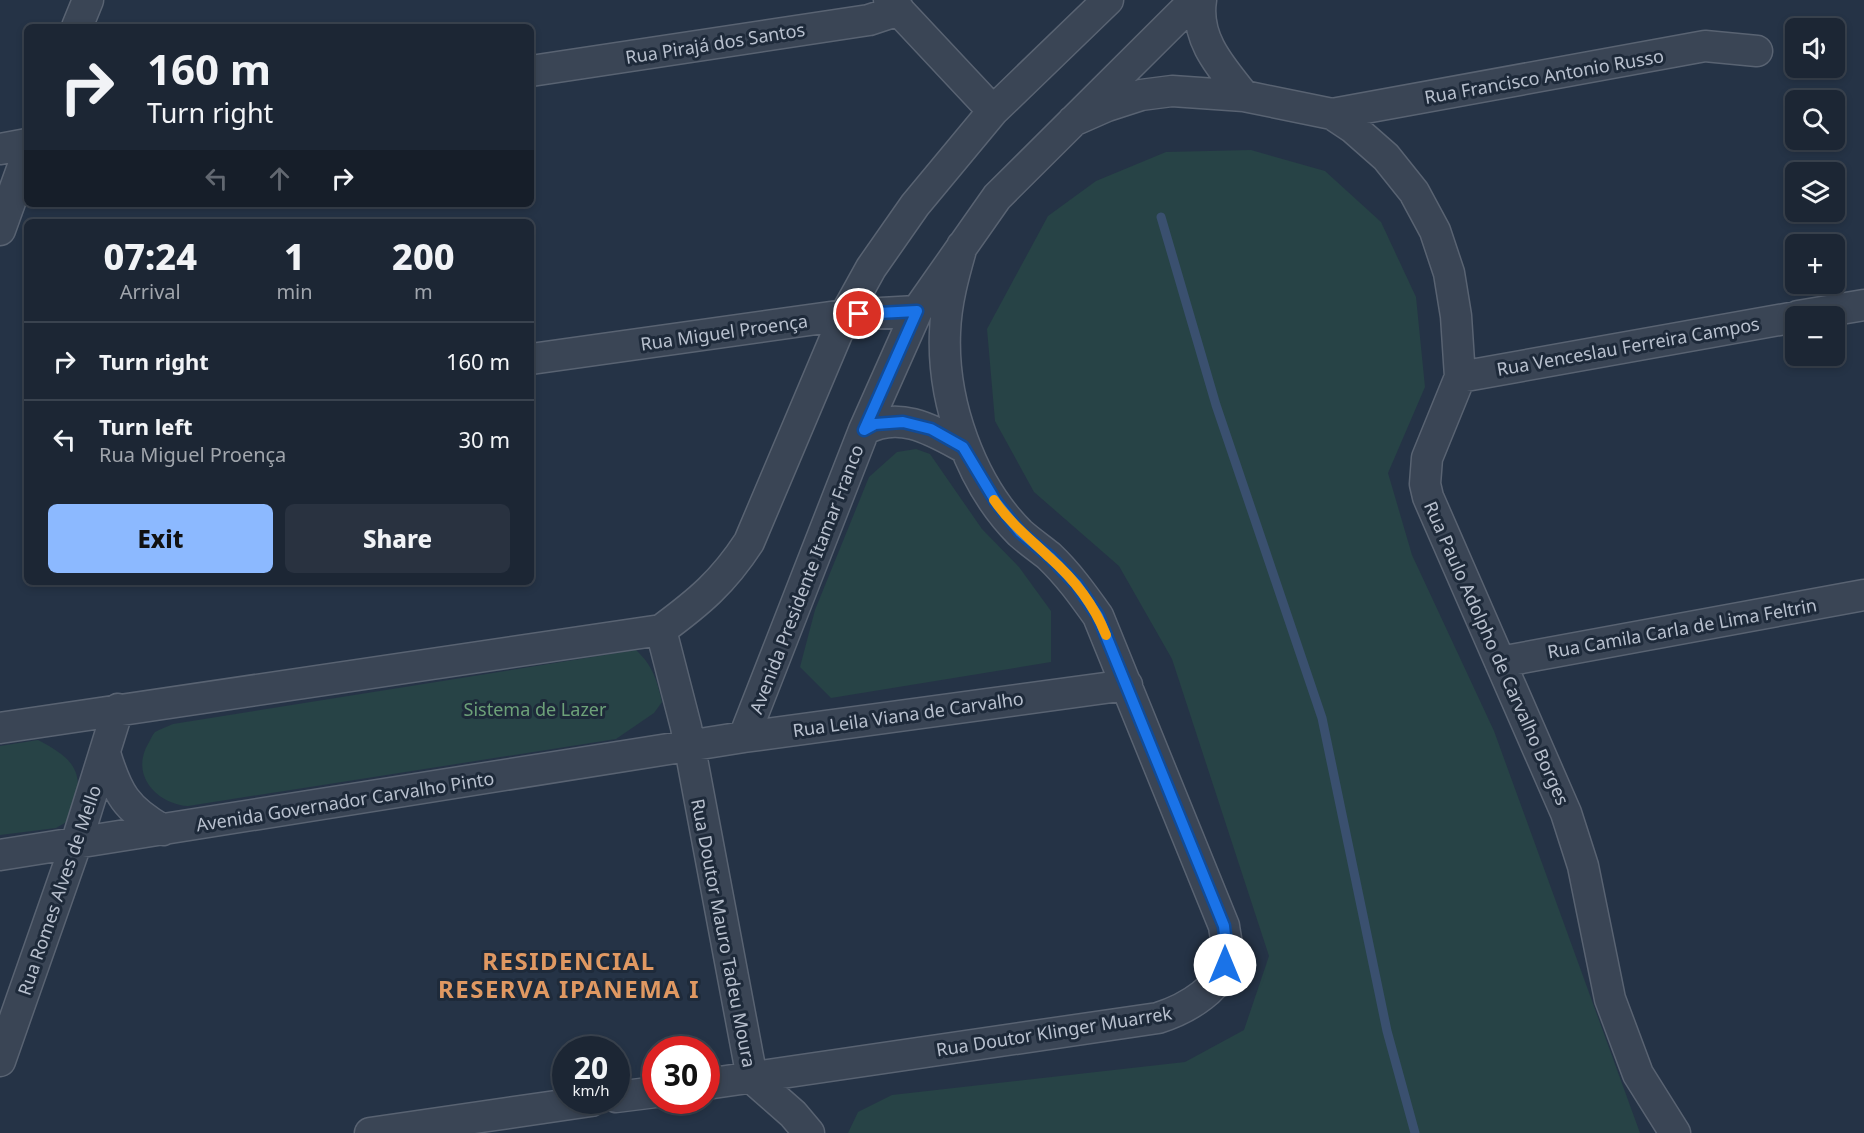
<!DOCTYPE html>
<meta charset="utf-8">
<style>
:root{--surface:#1c2634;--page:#293240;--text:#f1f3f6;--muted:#a0a5ac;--line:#3a434f;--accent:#8cb9ff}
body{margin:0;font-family:"Noto Sans",sans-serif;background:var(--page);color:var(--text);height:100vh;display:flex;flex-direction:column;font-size:22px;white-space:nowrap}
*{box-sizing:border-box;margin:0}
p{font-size:20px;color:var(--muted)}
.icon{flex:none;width:33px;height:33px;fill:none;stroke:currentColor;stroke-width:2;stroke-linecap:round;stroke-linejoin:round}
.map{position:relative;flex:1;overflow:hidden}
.drawer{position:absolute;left:24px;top:219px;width:510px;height:366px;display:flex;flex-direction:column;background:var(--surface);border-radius:9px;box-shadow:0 3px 9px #0003,0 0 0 2px var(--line)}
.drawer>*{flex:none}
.guide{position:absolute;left:24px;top:24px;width:510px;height:183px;border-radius:9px;box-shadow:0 3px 9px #0003,0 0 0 2px var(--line);background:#1c2634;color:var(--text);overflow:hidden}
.buttons{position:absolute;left:1785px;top:18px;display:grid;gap:12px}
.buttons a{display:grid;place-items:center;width:60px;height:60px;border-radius:9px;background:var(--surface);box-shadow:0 3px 9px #0003,0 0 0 2px var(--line);font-size:30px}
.speed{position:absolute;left:552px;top:1036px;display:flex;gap:12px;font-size:30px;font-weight:700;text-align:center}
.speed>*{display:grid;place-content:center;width:78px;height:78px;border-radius:50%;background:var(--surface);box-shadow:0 3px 9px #0003,0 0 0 2px var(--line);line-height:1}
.speed small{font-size:15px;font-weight:400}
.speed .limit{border:9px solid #d22;background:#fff;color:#111}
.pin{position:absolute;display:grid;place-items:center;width:51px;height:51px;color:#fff;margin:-26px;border:3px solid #fff;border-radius:50%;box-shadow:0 2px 6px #0007}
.me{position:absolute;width:66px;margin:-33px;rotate:0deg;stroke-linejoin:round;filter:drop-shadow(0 0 4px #0008)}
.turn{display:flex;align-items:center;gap:21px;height:126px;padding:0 24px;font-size:27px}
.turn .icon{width:78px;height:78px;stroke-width:2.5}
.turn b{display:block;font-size:42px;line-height:51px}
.lanes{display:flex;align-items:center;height:57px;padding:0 24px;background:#0003;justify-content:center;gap:30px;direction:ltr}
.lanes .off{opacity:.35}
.eta{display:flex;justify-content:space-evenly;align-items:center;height:102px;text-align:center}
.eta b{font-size:36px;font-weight:800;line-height:42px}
.primary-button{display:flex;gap:12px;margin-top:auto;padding:12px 24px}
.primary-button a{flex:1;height:69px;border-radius:9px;background:var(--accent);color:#111;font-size:24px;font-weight:800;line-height:69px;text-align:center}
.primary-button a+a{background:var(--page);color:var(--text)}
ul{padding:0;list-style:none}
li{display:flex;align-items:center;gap:18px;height:78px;padding:0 24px;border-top:2px solid var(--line)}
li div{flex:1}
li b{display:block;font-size:22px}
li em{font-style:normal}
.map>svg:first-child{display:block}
.green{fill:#274346}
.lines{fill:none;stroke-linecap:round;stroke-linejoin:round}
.stream{stroke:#3a506f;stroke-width:9}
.minor-casing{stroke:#596372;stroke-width:33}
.minor{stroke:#3a4555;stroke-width:30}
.route-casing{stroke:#114b97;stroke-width:15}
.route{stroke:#1a73e8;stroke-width:10}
.slow{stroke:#f59e0b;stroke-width:10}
.labels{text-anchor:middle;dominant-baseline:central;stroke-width:6;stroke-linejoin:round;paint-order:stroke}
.street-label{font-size:18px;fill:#b8c0ce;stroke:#1e2a3a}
.park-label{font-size:18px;fill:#6da179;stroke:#1e2a3a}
.district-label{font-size:24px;font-weight:bold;letter-spacing:1.5px;fill:#df9862;stroke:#1e2a3a}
</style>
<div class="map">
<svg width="1864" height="1133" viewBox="0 0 1864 1133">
<rect width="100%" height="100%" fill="#253346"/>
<!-- green -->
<path class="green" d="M 1251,150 L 1325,171 L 1381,222 L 1416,297 L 1425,387 L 1388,473 L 1412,555 L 1494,731 L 1640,1133 L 848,1133 L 858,1112 L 892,1095 L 1185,1062 L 1244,1030 L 1269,956 L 1172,659 L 1119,566 L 1034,492 L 995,421 L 987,329 L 1048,216 L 1096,181 L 1166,152 Z
M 916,449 L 930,454 L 982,529 L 1019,567 L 1051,611 L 1051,662 L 831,698 L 800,667 L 815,610 L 869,477 L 897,452 Z
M 636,650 C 653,666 657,680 662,702 L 654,713 L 616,739 L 188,806 C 157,804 130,775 148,744 C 150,741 152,735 155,732 C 160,729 167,727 173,724 Z
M 38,740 C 79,761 86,776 70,820 L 56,828 L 0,835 L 0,746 Z"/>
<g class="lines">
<!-- stream -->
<path class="stream" d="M 1161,217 L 1216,405 L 1322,718 L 1387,1031 L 1415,1133"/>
<!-- minor casing -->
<g class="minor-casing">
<path id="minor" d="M 889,0 L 993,111
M 1201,0 C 1195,39 1221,67 1244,96
M 77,27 L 88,0
M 531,71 L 869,20 L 899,10
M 1332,114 L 1705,46 L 1757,51
M 1073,121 L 1107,106 L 1141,95 L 1172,91 L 1244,96 L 1332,114 L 1353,128 L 1386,157 L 1414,192 L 1435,231 L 1449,273 L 1456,316 L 1460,377 L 1427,458 L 1425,484 L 1428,497 L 1566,813 L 1583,866 L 1610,999 L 1638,1074 L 1675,1133
M 0,149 L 27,144
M 0,230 L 27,155
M 1798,316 L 1864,305
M 531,359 L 845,315 L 917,311
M 1460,377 L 1796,317
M 864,430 C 899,410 932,430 963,447
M 661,630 L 686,727 L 752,1078 L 793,1114 L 809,1133
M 1500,662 L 1864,595
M 0,728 L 661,630 C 699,602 723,582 749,542 L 845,315 L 871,268 L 915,205 L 993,111 L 1108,0
M 744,737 L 864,430 L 917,311 L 997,197 L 1195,0
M 105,753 C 117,793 126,809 163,830
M 0,855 L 744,737 L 1127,685
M 0,1061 L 76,844 L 118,709
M 706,1084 L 1158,1018 C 1186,1009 1225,988 1227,954 C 1228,945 1225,935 1224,926 L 1098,616 C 1083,595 1068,574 1049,556 C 1039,548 1029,541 1020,533 C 970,483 942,401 945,332 C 946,302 954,274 962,246
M 616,1097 L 656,1092
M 370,1133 L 591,1101"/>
</g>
<!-- minor -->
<use href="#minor" class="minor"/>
</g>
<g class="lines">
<!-- route casing -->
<g class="route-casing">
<path id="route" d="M 859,314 L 917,311 L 864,430 L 875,424 L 903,422 L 931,429 L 963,447 L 996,502 L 1020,532 L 1050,557 L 1077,585 L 1098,616 L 1224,926 L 1227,953 L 1225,965"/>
</g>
<!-- route -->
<use href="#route" class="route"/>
<!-- slow -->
<path class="slow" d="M 994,500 C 1010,523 1029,538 1049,557 C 1073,578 1094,605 1106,635"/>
</g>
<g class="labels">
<!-- street labels -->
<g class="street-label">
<text transform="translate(715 43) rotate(-9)">Rua Pirajá dos Santos</text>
<text transform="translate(1544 76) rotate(-10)">Rua Francisco Antonio Russo</text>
<text transform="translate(724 332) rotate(-8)">Rua Miguel Proença</text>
<text transform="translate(1628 346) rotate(-10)">Rua Venceslau Ferreira Campos</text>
<text transform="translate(806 579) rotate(-69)">Avenida Presidente Itamar Franco</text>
<text transform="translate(1682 628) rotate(-10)">Rua Camila Carla de Lima Feltrin</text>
<text transform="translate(1497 653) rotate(66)">Rua Paulo Adolpho de Carvalho Borges</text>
<text transform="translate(908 714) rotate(-8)">Rua Leila Viana de Carvalho</text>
<text transform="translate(345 801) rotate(-9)">Avenida Governador Carvalho Pinto</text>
<text transform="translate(59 890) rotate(-71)">Rua Romes Alves de Mello</text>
<text transform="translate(724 933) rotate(79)">Rua Doutor Mauro Tadeu Moura</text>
<text transform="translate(1054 1031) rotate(-9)">Rua Doutor Klinger Muarrek</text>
</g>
<!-- park labels -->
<g class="park-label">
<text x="535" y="709">Sistema de Lazer</text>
</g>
<!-- district labels -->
<g class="district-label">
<text x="569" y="960">RESIDENCIAL<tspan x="569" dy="28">RESERVA IPANEMA I</tspan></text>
</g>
</g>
</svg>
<div class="buttons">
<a><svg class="icon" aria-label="sound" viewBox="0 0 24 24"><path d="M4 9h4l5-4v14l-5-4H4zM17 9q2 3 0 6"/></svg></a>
<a><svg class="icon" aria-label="search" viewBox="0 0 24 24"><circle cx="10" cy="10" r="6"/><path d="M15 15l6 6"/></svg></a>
<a><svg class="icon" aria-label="layers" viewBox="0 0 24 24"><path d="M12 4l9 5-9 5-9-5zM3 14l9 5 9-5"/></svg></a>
<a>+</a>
<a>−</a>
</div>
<div class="speed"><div>20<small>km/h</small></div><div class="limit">30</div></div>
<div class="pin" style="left:859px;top:314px;background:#d93025"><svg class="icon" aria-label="arrive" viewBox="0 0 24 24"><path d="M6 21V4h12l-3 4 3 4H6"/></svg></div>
<svg class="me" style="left:1225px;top:965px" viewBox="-20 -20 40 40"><circle r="19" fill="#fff"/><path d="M0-13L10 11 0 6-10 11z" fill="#1a73e8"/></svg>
<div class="guide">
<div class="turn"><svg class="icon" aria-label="right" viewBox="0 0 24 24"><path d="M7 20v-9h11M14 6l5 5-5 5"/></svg><div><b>160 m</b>Turn right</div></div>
<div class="lanes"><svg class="icon off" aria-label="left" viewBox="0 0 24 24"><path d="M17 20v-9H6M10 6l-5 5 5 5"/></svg><svg class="icon off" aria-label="ahead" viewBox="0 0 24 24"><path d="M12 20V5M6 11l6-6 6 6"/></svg><svg class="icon" aria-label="right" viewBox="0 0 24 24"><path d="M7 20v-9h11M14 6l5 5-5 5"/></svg></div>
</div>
<section class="drawer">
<div class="eta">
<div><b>07:24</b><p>Arrival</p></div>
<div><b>1</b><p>min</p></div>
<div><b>200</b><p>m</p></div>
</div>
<ul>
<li><svg class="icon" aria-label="right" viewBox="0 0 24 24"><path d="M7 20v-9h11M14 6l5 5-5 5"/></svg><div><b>Turn right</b></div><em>160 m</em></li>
<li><svg class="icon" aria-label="left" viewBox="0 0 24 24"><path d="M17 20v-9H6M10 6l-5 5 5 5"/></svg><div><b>Turn left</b><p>Rua Miguel Proença</p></div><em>30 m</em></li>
</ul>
<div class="primary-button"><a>Exit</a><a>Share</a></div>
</section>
</div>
